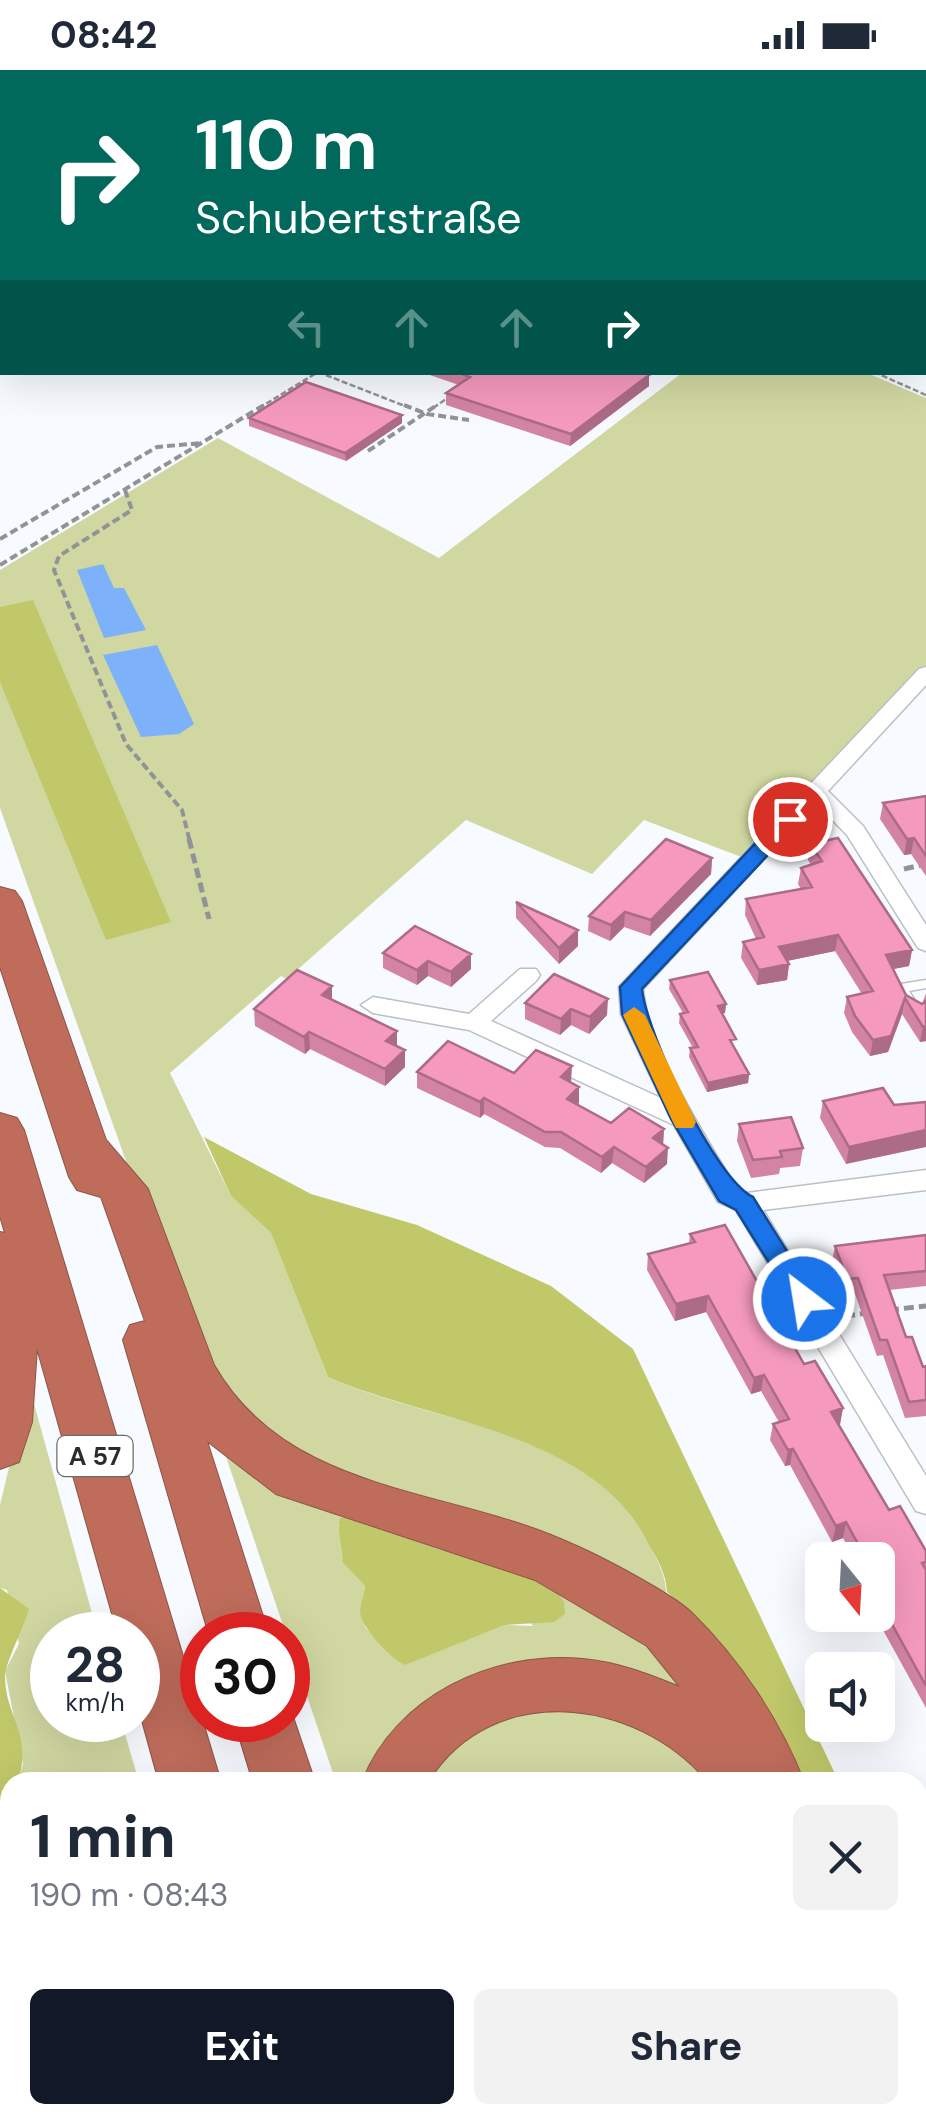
<!DOCTYPE html>
<meta charset="utf-8">
<style>
:root{--surface:#fff;--page:#f2f2f3;--text:#1f2937;--muted:#747a83;--accent:#111827}
body{margin:0;font-family:"DM Sans",sans-serif;background:var(--page);color:var(--text);height:100vh;display:flex;flex-direction:column;font-size:38px;white-space:nowrap}
*{box-sizing:border-box;margin:0}
p{font-size:32px;color:var(--muted)}
.icon{flex:none;width:55px;height:55px;fill:none;stroke:currentColor;stroke-width:2;stroke-linecap:round;stroke-linejoin:round}
.map{position:relative;flex:1;overflow:hidden}
.sheet{position:absolute;left:0px;top:1702px;width:928px;height:352px;display:flex;flex-direction:column;background:var(--surface);border-radius:30px 30px 0 0;box-shadow:0 10px 40px #0002}
.sheet>*{flex:none}
.banner{position:absolute;left:0px;top:0px;width:928px;height:305px;box-shadow:0 10px 40px #0002;background:#00695c;color:#fff;overflow:hidden}
.needle{width:65px;rotate:162deg}
.tools{position:absolute;left:805px;top:1472px;display:grid;gap:20px}
.tools a{display:grid;place-items:center;width:90px;height:90px;border-radius:15px;background:var(--surface);box-shadow:0 10px 40px #0002;font-size:50px}
.speed{position:absolute;left:30px;top:1542px;display:flex;gap:20px;font-size:50px;font-weight:700;text-align:center}
.speed>*{display:grid;place-content:center;width:130px;height:130px;border-radius:50%;background:var(--surface);box-shadow:0 10px 40px #0002;line-height:1}
.speed small{font-size:25px;font-weight:400}
.speed .limit{border:15px solid #d22;background:#fff;color:#111}
.pin{position:absolute;display:grid;place-items:center;width:85px;height:85px;color:#fff;margin:-42px;border:5px solid #fff;border-radius:50%;box-shadow:0 2px 10px #0007}
.me{position:absolute;width:110px;margin:-55px;rotate:329deg;stroke-linejoin:round;filter:drop-shadow(0 0 8px #0008)}
.turn{display:flex;align-items:center;gap:35px;height:210px;padding:0 30px;font-size:45px}
.turn .icon{width:130px;height:130px;stroke-width:2.5}
.turn b{display:block;font-size:70px;line-height:85px}
.lanes{display:flex;align-items:center;height:95px;padding:0 30px;background:#0003;justify-content:center;gap:50px;direction:ltr}
.lanes .off{opacity:.35}
.round{display:grid;place-items:center;flex:none;width:105px;height:105px;border-radius:15px;background:var(--page)}
.head{display:flex;align-items:center;justify-content:space-between;height:170px;padding:0 30px}
h1{font-size:60px;font-weight:700;line-height:75px}
.button{display:flex;gap:20px;margin-top:auto;padding:20px 30px}
.button a{flex:1;height:115px;border-radius:15px;background:var(--accent);color:#fff;font-size:40px;font-weight:700;line-height:115px;text-align:center}
.button a+a{background:var(--page);color:var(--text)}
.status{display:flex;justify-content:space-between;align-items:center;height:70px;padding:0 50px;background:var(--surface);direction:ltr}
.status svg{height:28px;fill:currentColor}
.map>svg:first-child{display:block}
.green{fill:#d1d7a1;fill-rule:evenodd}
.forest{fill:#c0c86a}
.water{fill:#7db2fa}
.lines{fill:none;stroke-linecap:round;stroke-linejoin:round}
.lane-casing{stroke:#bbc0c5;stroke-width:3}
.street-casing{stroke:#bbc0c5;stroke-width:3}
.highway-casing{stroke:#8b564b;stroke-width:2}
.path-far2{stroke:#919396;stroke-width:2.5;stroke-dasharray:6 2.5;stroke-linecap:butt}
.path-far1{stroke:#919396;stroke-width:4;stroke-dasharray:8 4;stroke-linecap:butt}
.path{stroke:#919396;stroke-width:5;stroke-dasharray:10 5;stroke-linecap:butt}
.lane{fill:#fff;fill-rule:evenodd}
.street{fill:#fff;fill-rule:evenodd}
.highway{fill:#bf6c5b;fill-rule:evenodd}
.wall{fill:#d384a4}
.shaded-wall{fill:#ac6b86}
.building{fill:#f599bf;stroke:#ac6b86;stroke-width:2.5}
.route{fill:#1a73e8;stroke:#114b97;stroke-width:2.5}
.slow{fill:#f59e0b}
.labels{text-anchor:middle;dominant-baseline:central;stroke-width:10;stroke-linejoin:round;paint-order:stroke}
.shield{fill:#fff;stroke:#6a6b6d;stroke-width:2.5}
.shield-label{font-size:25px;font-weight:bold;fill:#2a2c2e}
</style>
<div class="status"><b>08:42</b><svg viewBox="0 0 49 12"><path d="M0 12V9h3v3zM5 12V6h3v6zM10 12V3h3v9zM15 12V0h3v12zM26 1h20v11H26zM47 4h2v5h-2z"/></svg></div>
<div class="map">
<svg width="926" height="2054" viewBox="0 0 926 2054">
<rect width="100%" height="100%" fill="#f7fafe"/>
<!-- green -->
<path class="green" d="M 682,303 L 867,303 L 926,328 L 926,596 L 744,788 L 644,750 L 592,804 L 466,750 L 287,909 L 281,906 L 170,1003 L 231,1126 L 271,1163 L 328,1307 C 434,1355 591,1358 650,1476 C 660,1496 668,1510 666,1533 L 364,1413 L 258,1360 L 210,1301 L 181,1245 L 0,738 L 0,500 L 218,368 L 439,488 Z
M 25,1301 L 98,1565 L 52,1565 L 52,1650 L 121,1650 L 139,1712 L 18,1712 L 23,1694 L 5,1601 L 19,1574 L 7,1520 L 0,1518 L 0,1435 L 16,1368 Z
M 217,1360 L 616,1534 L 726,1643 L 615,1605 L 386,1696 L 378,1712 L 336,1712 ZM 351,1447 L 482,1491 L 533,1556 L 505,1555 L 424,1587 L 385,1577 L 366,1558 L 360,1542 L 365,1516 L 342,1492 L 344,1470 L 338,1455 Z
M 546,1637 L 650,1653 L 715,1712 L 421,1712 C 462,1666 486,1653 546,1637 Z
M 462,2045 L 614,2045 L 618,2054 L 465,2054 Z"/>
<!-- forest -->
<path class="forest" d="M 33,530 L 171,852 L 106,870 L 0,612 L 0,537 Z
M 204,1067 L 311,1124 L 417,1155 L 551,1216 L 633,1279 L 839,1712 L 800,1712 C 767,1630 736,1579 667,1522 C 666,1503 657,1489 648,1473 C 592,1361 429,1352 328,1307 L 271,1163 L 231,1126 Z
M 351,1447 L 438,1479 L 533,1504 L 554,1517 L 564,1532 L 565,1544 L 554,1552 L 505,1555 L 405,1595 C 392,1590 359,1556 360,1540 C 361,1532 364,1524 365,1516 L 342,1492 C 344,1478 336,1461 340,1448 Z
M 0,1518 L 29,1539 C 24,1557 6,1591 5,1606 C 5,1648 33,1661 18,1712 L 10,1712 L 10,1722 L 0,1731 Z
M 10,1830 L 10,2045 L 193,2045 L 196,2054 L 0,2054 L 0,1832 Z
M 918,1871 L 926,1887 L 926,2054 L 906,2054 L 903,2045 L 918,2045 Z
M 614,2045 L 814,2045 L 816,2054 L 618,2054 Z"/>
<!-- water -->
<path class="water" d="M 103,494 L 114,518 L 124,518 L 146,560 L 104,568 L 77,500 Z
M 157,575 L 194,654 L 179,664 L 141,667 L 103,585 Z"/>
<g class="lines">
<!-- lane casing -->
<g class="lane-casing">
<path id="lane" d="M 926,910 L 926,918 L 909,921 L 914,929 L 908,933 L 904,932 L 895,918 L 901,914 Z"/>
</g>
<!-- street casing -->
<g class="street-casing">
<path id="street" d="M 926,597 L 926,615 L 828,721 L 863,756 L 926,855 L 926,881 L 918,878 L 847,765 L 816,733 L 643,919 C 648,979 705,1065 736,1118 L 747,1123 L 926,1100 L 926,1120 L 763,1140 L 926,1406 L 926,1444 L 916,1441 L 736,1140 L 718,1132 L 674,1055 L 469,960 L 373,943 L 361,935 L 373,927 L 469,944 L 520,899 L 536,899 L 540,905 L 536,911 L 491,951 L 661,1028 L 621,944 L 619,917 L 919,599 Z"/>
</g>
<!-- highway casing -->
<g class="highway-casing">
<path id="highway" d="M 0,817 L 15,821 L 22,831 L 106,1070 L 148,1119 L 214,1295 C 289,1426 450,1417 572,1474 C 600,1486 671,1523 691,1542 C 739,1589 780,1650 804,1712 L 708,1712 C 637,1627 492,1609 428,1712 L 362,1712 C 395,1627 493,1580 583,1589 C 617,1592 648,1604 680,1617 L 647,1576 L 535,1510 L 276,1424 L 207,1371 L 269,1565 L 209,1565 L 123,1270 L 130,1255 L 145,1251 L 101,1127 L 77,1120 L 69,1107 L 0,897 Z
M 0,1043 L 17,1048 L 24,1060 L 221,1712 L 159,1712 L 138,1636 L 138,1565 L 118,1565 L 37,1278 L 32,1352 L 19,1392 L 0,1399 L 0,1162 L 5,1163 L 0,1146 Z
M 288,1632 L 315,1712 L 253,1712 L 234,1650 L 288,1650 Z
M 10,1738 L 10,1798 L 0,1799 L 0,1739 Z
M 209,2045 L 322,2045 L 325,2054 L 212,2054 Z
M 357,2045 L 475,2045 L 478,2054 L 360,2054 Z
M 793,2045 L 914,2045 L 916,2054 L 795,2054 Z"/>
</g>
<!-- path-far2 -->
<path class="path-far2" d="M 211,2 L 216,0
M 802,2 L 806,0
M 318,302 L 410,338
M 874,302 L 926,325
M 259,338 L 318,302
M 433,338 L 449,327"/>
<!-- path-far1 -->
<path class="path-far1" d="M 404,335 L 427,344 L 469,350
M 368,381 L 437,335
M 125,420 L 132,440 L 59,486 L 54,500 L 126,674 L 182,740 L 190,772
M 0,469 L 157,377 L 201,373
M 0,495 L 264,335"/>
<!-- path -->
<path class="path" d="M 189,769 L 209,849
M 904,799 L 926,794
M 889,1240 L 926,1236
M 845,1246 L 868,1243"/>
<!-- lane -->
<use href="#lane" class="lane"/>
<!-- street -->
<use href="#street" class="street"/>
<!-- highway -->
<use href="#highway" class="highway"/>
</g>
<!-- wall -->
<path class="wall" d="M 421,302 L 642,302 L 649,305 L 649,316 L 570,376 L 446,335 L 446,323 L 459,315 Z
M 249,348 L 402,353 L 346,391 L 249,356 Z
M 926,726 L 926,806 L 911,784 L 904,785 L 880,749 L 883,733 Z
M 810,774 L 912,880 L 909,896 L 893,899 L 906,925 L 922,934 L 926,923 L 926,971 L 920,972 L 902,944 L 888,982 L 870,986 L 852,962 L 844,943 L 847,927 L 862,924 L 835,881 L 787,891 L 789,894 L 787,910 L 757,915 L 741,888 L 743,872 L 756,869 L 745,845 L 746,829 L 801,819 L 798,814 L 801,798 L 811,795 L 808,790 Z
M 712,788 L 711,804 L 650,866 L 624,857 L 610,871 L 588,861 L 589,846 Z
M 516,832 L 578,860 L 578,876 L 559,894 L 516,848 Z
M 383,883 L 471,899 L 451,917 L 428,906 L 417,915 L 383,898 Z
M 670,910 L 726,934 L 725,943 L 722,944 L 734,978 L 749,1004 L 748,1013 L 707,1022 L 689,987 L 690,978 L 693,978 L 679,953 L 680,944 L 683,943 L 669,919 Z
M 332,916 L 332,930 L 397,976 L 405,997 L 385,1016 L 310,979 L 305,984 L 255,956 L 254,939 Z
M 525,933 L 607,945 L 589,964 L 571,955 L 560,965 L 525,949 Z
M 417,1002 L 514,1003 L 571,1012 L 579,1033 L 577,1034 L 611,1053 L 664,1059 L 663,1074 L 667,1094 L 644,1113 L 612,1093 L 601,1103 L 560,1078 L 545,1077 L 484,1044 L 480,1048 L 417,1018 Z
M 823,1031 L 894,1035 L 846,1094 L 820,1048 Z
M 739,1054 L 803,1078 L 800,1096 L 780,1098 L 779,1104 L 751,1108 L 737,1071 Z
M 690,1164 L 843,1338 L 839,1355 L 889,1440 L 926,1481 L 926,1638 L 878,1551 L 882,1538 L 878,1530 L 878,1490 L 855,1490 L 843,1468 L 832,1472 L 790,1395 L 785,1396 L 770,1370 L 773,1354 L 779,1352 L 761,1321 L 751,1324 L 706,1242 L 675,1251 L 647,1200 L 648,1184 L 689,1174 Z
M 926,1165 L 926,1216 L 889,1220 L 906,1267 L 923,1297 L 926,1296 L 926,1346 L 905,1348 L 883,1285 L 877,1286 L 855,1224 L 844,1225 L 832,1191 L 835,1176 Z"/>
<!-- shaded-wall -->
<path class="shaded-wall" d="M 649,305 L 649,316 L 570,376 L 571,364 Z
M 402,345 L 402,353 L 346,391 L 345,383 Z
M 914,768 L 911,784 L 904,785 L 907,769 Z
M 712,788 L 711,804 L 650,866 L 651,850 Z
M 625,842 L 624,857 L 610,871 L 611,855 Z
M 578,860 L 578,876 L 559,894 L 559,878 Z
M 838,865 L 835,881 L 777,893 L 779,877 Z
M 912,880 L 909,896 L 883,901 L 886,885 Z
M 471,884 L 471,899 L 451,917 L 451,902 Z
M 428,891 L 428,906 L 417,915 L 417,900 Z
M 789,894 L 787,910 L 757,915 L 759,900 Z
M 332,916 L 332,933 L 322,925 Z
M 905,928 L 902,944 L 888,982 L 870,986 L 873,970 Z
M 608,929 L 607,945 L 589,964 L 590,947 Z
M 726,934 L 725,943 L 717,945 L 718,936 Z
M 571,939 L 571,955 L 560,965 L 561,949 Z
M 926,956 L 926,971 L 920,972 L 923,957 Z
M 397,961 L 397,977 L 386,971 Z
M 309,962 L 310,979 L 305,984 L 304,967 Z
M 405,980 L 405,997 L 385,1016 L 385,999 Z
M 572,996 L 571,1012 L 561,1007 Z
M 749,1004 L 748,1013 L 707,1022 L 708,1013 Z
M 579,1017 L 579,1033 L 566,1045 L 567,1029 Z
M 484,1028 L 484,1044 L 480,1048 L 480,1032 Z
M 664,1059 L 663,1075 L 653,1068 Z
M 926,1060 L 926,1077 L 846,1094 L 849,1077 Z
M 614,1077 L 612,1093 L 601,1103 L 602,1087 Z
M 668,1078 L 667,1094 L 644,1113 L 646,1097 Z
M 708,1226 L 706,1242 L 675,1251 L 676,1234 Z
M 764,1305 L 761,1321 L 751,1324 L 754,1308 Z
M 843,1338 L 840,1355 L 828,1358 L 831,1342 Z
M 793,1379 L 790,1395 L 785,1396 L 788,1380 Z
M 846,1452 L 843,1468 L 832,1472 L 836,1456 Z"/>
<!-- building -->
<path class="building" d="M 457,302 L 642,302 L 649,305 L 571,364 L 446,323 L 470,307 Z
M 306,312 L 402,345 L 345,383 L 249,348 Z
M 926,726 L 926,786 L 914,768 L 907,769 L 883,733 Z
M 838,768 L 912,880 L 886,885 L 906,925 L 922,934 L 926,931 L 926,956 L 923,957 L 905,928 L 891,966 L 873,970 L 855,946 L 847,927 L 873,921 L 838,865 L 779,877 L 789,894 L 759,900 L 743,872 L 764,867 L 746,829 L 812,817 L 801,798 L 822,791 L 810,774 Z
M 666,769 L 712,788 L 651,850 L 625,842 L 611,855 L 589,846 Z
M 516,832 L 578,860 L 559,878 Z
M 415,856 L 471,884 L 451,902 L 428,891 L 417,900 L 383,883 Z
M 297,900 L 332,916 L 322,925 L 397,961 L 386,971 L 405,980 L 385,999 L 309,962 L 304,967 L 254,939 Z
M 708,902 L 726,934 L 718,936 L 736,969 L 730,970 L 749,1004 L 708,1013 L 690,978 L 698,977 L 680,944 L 688,942 L 670,910 Z
M 554,904 L 608,929 L 590,947 L 571,939 L 561,949 L 525,933 Z
M 448,971 L 514,1003 L 536,980 L 572,996 L 561,1007 L 579,1017 L 567,1029 L 611,1053 L 629,1038 L 664,1059 L 653,1068 L 668,1078 L 646,1097 L 614,1077 L 602,1087 L 561,1062 L 545,1062 L 484,1028 L 480,1032 L 417,1002 Z
M 883,1018 L 894,1035 L 926,1032 L 926,1060 L 849,1077 L 823,1031 Z
M 791,1047 L 803,1078 L 780,1081 L 782,1087 L 753,1090 L 739,1054 Z
M 725,1155 L 804,1294 L 815,1291 L 843,1338 L 831,1342 L 889,1440 L 900,1436 L 926,1481 L 926,1492 L 922,1493 L 926,1500 L 926,1616 L 882,1536 L 892,1533 L 878,1508 L 878,1490 L 867,1490 L 846,1452 L 836,1456 L 793,1379 L 788,1380 L 773,1354 L 789,1349 L 764,1305 L 754,1308 L 708,1226 L 676,1234 L 648,1184 L 695,1172 L 690,1164 Z
M 926,1165 L 926,1201 L 884,1205 L 906,1267 L 912,1267 L 923,1297 L 926,1296 L 926,1330 L 909,1332 L 887,1270 L 880,1270 L 858,1208 L 847,1209 L 835,1176 Z"/>
<!-- route -->
<path class="route" d="M 790,743 L 799,749 L 797,754 L 642,919 C 646,962 715,1109 753,1127 L 817,1229 L 804,1239 L 796,1236 L 736,1140 L 719,1131 L 671,1049 L 622,944 L 620,917 L 782,745 Z"/>
<!-- slow -->
<path class="slow" d="M 634,937 L 645,945 L 696,1052 L 693,1058 L 676,1058 L 673,1052 L 623,945 Z"/>
<g class="labels">
<!-- shield labels -->
<rect class="shield" x="57.5" y="1366" width="75" height="40" rx="8"/>
<g class="shield-label">
<text x="95" y="1386">A 57</text>
</g>
</g>
</svg>
<div class="tools">
<a><svg class="needle" viewBox="-14 -14 28 28"><path d="M0-13l5 13h-10z" fill="#e53935"/><path d="M0 13l5-13h-10z" fill="#747a83"/></svg></a>
<a><svg class="icon" aria-label="sound" viewBox="0 0 24 24"><path d="M4 9h4l5-4v14l-5-4H4zM17 9q2 3 0 6"/></svg></a>
</div>
<div class="speed"><div>28<small>km/h</small></div><div class="limit">30</div></div>
<div class="pin" style="left:790px;top:749px;background:#d93025"><svg class="icon" aria-label="arrive" viewBox="0 0 24 24"><path d="M6 21V4h12l-3 4 3 4H6"/></svg></div>
<svg class="me" style="left:804px;top:1229px" viewBox="-20 -20 40 40"><circle r="17" fill="#1a73e8" stroke="#fff" stroke-width="3"/><path d="M0-11L8 9 0 5-8 9z" fill="#fff"/></svg>
<div class="banner">
<div class="turn"><svg class="icon" aria-label="right" viewBox="0 0 24 24"><path d="M7 20v-9h11M14 6l5 5-5 5"/></svg><div><b>110 m</b>Schubertstraße</div></div>
<div class="lanes"><svg class="icon off" aria-label="left" viewBox="0 0 24 24"><path d="M17 20v-9H6M10 6l-5 5 5 5"/></svg><svg class="icon off" aria-label="ahead" viewBox="0 0 24 24"><path d="M12 20V5M6 11l6-6 6 6"/></svg><svg class="icon off" aria-label="ahead" viewBox="0 0 24 24"><path d="M12 20V5M6 11l6-6 6 6"/></svg><svg class="icon" aria-label="right" viewBox="0 0 24 24"><path d="M7 20v-9h11M14 6l5 5-5 5"/></svg></div>
</div>
<section class="sheet">
<div class="head"><div><h1>1 min</h1><p>190 m · 08:43</p></div><a class="round"><svg class="icon" aria-label="close" viewBox="0 0 24 24"><path d="M6 6l12 12M18 6L6 18"/></svg></a></div>
<div class="button"><a>Exit</a><a>Share</a></div>
</section>
</div>
